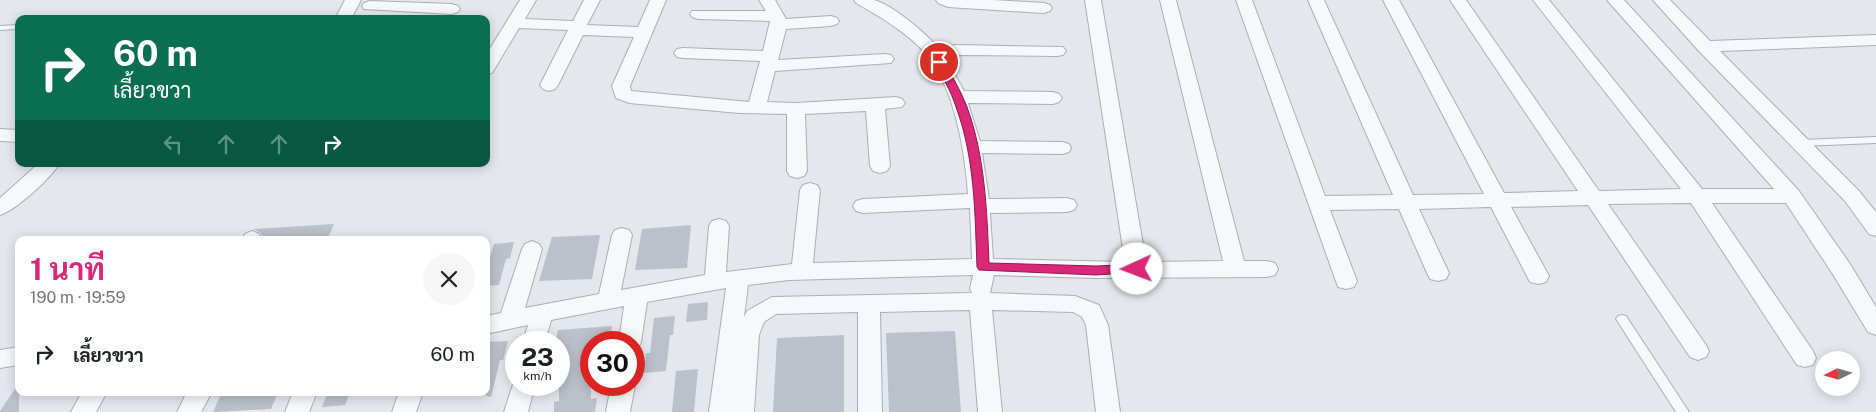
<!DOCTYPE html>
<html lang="th">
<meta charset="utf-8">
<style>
:root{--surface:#fff;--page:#f6f6f6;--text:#202124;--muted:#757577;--accent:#db2777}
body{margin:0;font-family:"Public Sans",Sarabun,sans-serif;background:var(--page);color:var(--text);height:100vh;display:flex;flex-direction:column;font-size:19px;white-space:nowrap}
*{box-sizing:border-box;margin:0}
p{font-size:16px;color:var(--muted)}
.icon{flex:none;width:28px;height:28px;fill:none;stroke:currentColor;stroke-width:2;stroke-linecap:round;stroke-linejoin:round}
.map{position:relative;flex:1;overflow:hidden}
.panel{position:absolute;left:15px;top:236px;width:475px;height:160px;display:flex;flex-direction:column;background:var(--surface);border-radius:10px;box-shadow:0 2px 12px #0003}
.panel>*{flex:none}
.guide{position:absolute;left:15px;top:15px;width:475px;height:152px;border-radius:10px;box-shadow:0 2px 12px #0003;background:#0b6e4f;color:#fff;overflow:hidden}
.needle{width:32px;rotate:265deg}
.buttons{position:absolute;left:1815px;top:351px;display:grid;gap:10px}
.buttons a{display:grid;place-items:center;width:45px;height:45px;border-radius:50%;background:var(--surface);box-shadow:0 2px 12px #0003;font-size:25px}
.speed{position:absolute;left:505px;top:331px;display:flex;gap:10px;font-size:25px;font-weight:700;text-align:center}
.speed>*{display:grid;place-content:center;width:65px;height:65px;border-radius:50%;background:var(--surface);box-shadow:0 2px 12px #0003;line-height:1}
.speed small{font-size:12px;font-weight:400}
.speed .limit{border:8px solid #d22;background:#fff;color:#111}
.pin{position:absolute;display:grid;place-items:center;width:42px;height:42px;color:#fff;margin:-21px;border:2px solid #fff;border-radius:50%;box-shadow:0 1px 5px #0007}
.me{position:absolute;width:55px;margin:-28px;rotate:268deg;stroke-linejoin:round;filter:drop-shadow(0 0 4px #0008)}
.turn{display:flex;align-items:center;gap:18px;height:105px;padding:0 15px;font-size:22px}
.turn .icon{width:65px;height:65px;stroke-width:2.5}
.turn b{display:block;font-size:35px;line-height:42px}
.lanes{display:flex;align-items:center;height:48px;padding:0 15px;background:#0003;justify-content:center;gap:25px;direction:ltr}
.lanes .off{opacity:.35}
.round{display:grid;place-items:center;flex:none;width:52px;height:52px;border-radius:26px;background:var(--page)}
.overview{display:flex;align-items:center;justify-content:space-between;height:85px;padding:0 15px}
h1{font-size:30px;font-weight:700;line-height:38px;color:var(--accent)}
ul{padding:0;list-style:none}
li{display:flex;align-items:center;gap:15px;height:65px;padding:0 15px}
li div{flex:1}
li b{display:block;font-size:19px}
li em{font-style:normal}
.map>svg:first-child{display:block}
.building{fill:#bbc0ca}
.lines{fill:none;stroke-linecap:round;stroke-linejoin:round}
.lane-casing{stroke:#a9aeb7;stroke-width:2}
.street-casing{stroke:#a9aeb7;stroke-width:2}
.lane{fill:#f7f8fa;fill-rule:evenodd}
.street{fill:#f7f8fa;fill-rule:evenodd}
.route{fill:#db2777;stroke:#8e194d}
</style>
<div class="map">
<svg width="1876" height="412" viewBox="0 0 1876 412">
<rect width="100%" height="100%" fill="#e4e7ec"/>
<!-- building -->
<path class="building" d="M 334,224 L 327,240 L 264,240 L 261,233 L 253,229 Z
M 691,225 L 687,268 L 635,270 L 642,229 Z
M 600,235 L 592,279 L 539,281 L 552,237 Z
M 514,242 L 510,258 L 506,259 L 499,285 L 486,286 L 486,272 L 494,244 Z
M 708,302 L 707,320 L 686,322 L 688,304 Z
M 675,316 L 673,335 L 670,335 L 666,371 L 644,373 L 646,353 L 650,353 L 654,318 Z
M 612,326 L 609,342 L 591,342 L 591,399 L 597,398 L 595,412 L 554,412 L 554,402 L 559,401 L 559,342 L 555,342 L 558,330 Z
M 955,331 L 961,412 L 889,412 L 886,333 Z
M 844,335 L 844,412 L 773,412 L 777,338 Z
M 508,341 L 503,360 L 500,360 L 491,397 L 486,396 L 486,342 Z
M 698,369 L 694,412 L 672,412 L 676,371 Z
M 19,383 L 19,412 L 0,412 L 0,411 Z
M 222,392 L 278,392 L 271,409 L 213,412 Z
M 328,392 L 350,392 L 345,405 L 322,407 Z"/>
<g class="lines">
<!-- lane casing -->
<g class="lane-casing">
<path id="lane" d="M 19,25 L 19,29 L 0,30 L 0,26 Z
M 1876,137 L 1876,143 L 1801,146 L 1796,143 L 1801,140 Z
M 1622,315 L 1626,316 L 1689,412 L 1676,412 L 1618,322 L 1616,319 L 1618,316 Z"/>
</g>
<!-- street casing -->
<g class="street-casing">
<path id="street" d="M 345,0 L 361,0 L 351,19 L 335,19 Z
M 520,0 L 536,0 L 525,19 L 573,21 L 584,0 L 600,0 L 587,25 L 638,27 L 650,0 L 666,0 L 630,86 L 631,91 L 739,101 L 749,102 L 760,61 L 683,58 L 677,57 L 674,53 L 677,49 L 683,48 L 763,51 L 770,21 L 698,19 L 692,17 L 690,14 L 692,11 L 766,11 L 759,0 L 775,0 L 786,19 L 831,16 L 837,18 L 839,21 L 837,24 L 831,26 L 786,29 L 778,60 L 885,54 L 891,55 L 894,59 L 891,63 L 775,71 L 767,102 L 796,103 L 896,97 L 902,99 L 905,103 L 902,107 L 885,109 L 890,166 L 887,171 L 880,173 L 873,171 L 870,166 L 866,111 L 805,114 L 807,171 L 804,176 L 797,178 L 790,176 L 787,171 L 787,114 L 739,113 L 629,103 L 616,98 L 612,86 L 634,37 L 583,35 L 558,85 L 555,89 L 549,91 L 543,89 L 540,85 L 568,30 L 519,28 L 492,73 L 486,74 L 486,55 Z
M 854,0 C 860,0 868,0 874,0 C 893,5 925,33 939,48 L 955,45 L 1063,47 L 1066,51 L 1063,55 L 1057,56 L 955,55 L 945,57 L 964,91 L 1053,92 L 1059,94 L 1062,98 L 1059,102 L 1053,104 L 968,103 L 980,141 L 1062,142 L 1069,144 L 1071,148 L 1069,152 L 1062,154 L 982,153 L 989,199 L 1067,198 L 1074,200 L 1077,205 L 1074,210 L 1067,212 L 990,213 L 993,259 L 1125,262 L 1085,0 L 1101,0 L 1146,262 L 1223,261 L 1160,0 L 1176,0 L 1244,261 L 1267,261 L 1275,263 L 1278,269 L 1275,275 L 1267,277 L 1096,278 L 994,275 L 990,293 L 1075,296 L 1099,305 L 1108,325 L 1120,412 L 1096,412 L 1086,325 L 1082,317 L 1073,312 L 992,310 L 1002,412 L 978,412 L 970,310 L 880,312 L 882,412 L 858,412 L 858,312 L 776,314 L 764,322 L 759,335 L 754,412 L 709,412 L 726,288 L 647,302 L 641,342 L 638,348 L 634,350 L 634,342 L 619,342 L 624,306 L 551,320 L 545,342 L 523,342 L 528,325 L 486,334 L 486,316 L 501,313 L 522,249 L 525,244 L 532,241 L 539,244 L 542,249 L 525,308 L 599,294 L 612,235 L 615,230 L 622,228 L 629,230 L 632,235 L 621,290 L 705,275 L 709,226 L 712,221 L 719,219 L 726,221 L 729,226 L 726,272 L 792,264 L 800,190 L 803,185 L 810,183 L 817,185 L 820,190 L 813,263 L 972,259 L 970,208 L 863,213 L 856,211 L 853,206 L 856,201 L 863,199 L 968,194 C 965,151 955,90 927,55 C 908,33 882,18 856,3 ZM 973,275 L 970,289 L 972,293 L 772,297 L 747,311 L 744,317 L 748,285 L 789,280 Z
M 936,0 L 993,0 L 1044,3 L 1050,5 L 1052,8 L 1050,11 L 1044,13 L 948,7 L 938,3 Z
M 1236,0 L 1252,0 L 1325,196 L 1393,195 L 1308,0 L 1324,0 L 1413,195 L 1484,194 L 1383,0 L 1399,0 L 1504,193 L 1578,191 L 1450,0 L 1466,0 L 1599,191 L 1681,189 L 1533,0 L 1549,0 L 1702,189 L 1774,189 L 1607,0 L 1624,0 L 1799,191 L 1850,264 L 1876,307 L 1876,335 L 1868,332 L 1834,276 L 1786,203 L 1712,203 L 1813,351 L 1816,358 L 1813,365 L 1805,367 L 1797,365 L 1691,203 L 1608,204 L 1706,345 L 1709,351 L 1706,357 L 1698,360 L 1690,357 L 1588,205 L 1511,207 L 1549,276 L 1546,282 L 1538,284 L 1530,282 L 1491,207 L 1419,209 L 1449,273 L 1446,279 L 1438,281 L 1430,279 L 1427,273 L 1399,209 L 1330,210 L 1357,281 L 1354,287 L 1346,289 L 1338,287 Z
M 1653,0 L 1670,0 L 1710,41 L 1876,35 L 1876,45 L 1720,51 L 1859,191 L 1876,212 L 1876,236 L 1869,234 L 1845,201 L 1698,50 Z
M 370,1 L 452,4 L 458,6 L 460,9 L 458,12 L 452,14 L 364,9 L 362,6 L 364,3 Z
M 0,129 L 19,130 L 19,142 L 0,141 Z
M 38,164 L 59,164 C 50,179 16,210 0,215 L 0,198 Z
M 252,231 L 259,234 L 262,240 L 242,240 L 245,234 Z
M 19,347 L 19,365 L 0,368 L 0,350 Z
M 515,378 L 516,378 L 516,385 L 535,385 L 528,412 L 504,412 Z
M 634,383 L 635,385 L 630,412 L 606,412 L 611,385 L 634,385 Z
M 82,392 L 107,392 L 96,412 L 71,412 Z
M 187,392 L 212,392 L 201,412 L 177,412 Z
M 293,392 L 317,392 L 309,412 L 285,412 Z
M 399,392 L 423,392 L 416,412 L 392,412 Z"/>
</g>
<!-- lane -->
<use href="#lane" class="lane"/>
<!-- street -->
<use href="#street" class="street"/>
</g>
<!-- route -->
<path class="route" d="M 939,59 L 944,62 C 952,76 961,91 967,107 C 985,156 987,211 989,263 L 1096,266 L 1137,264 L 1143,269 L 1142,272 L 1096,275 L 979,270 L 977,267 C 975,214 975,158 956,107 C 951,91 942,76 934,62 Z"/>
</svg>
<div class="buttons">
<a><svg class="needle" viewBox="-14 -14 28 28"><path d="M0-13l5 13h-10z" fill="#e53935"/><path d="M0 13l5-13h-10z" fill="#757577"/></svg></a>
</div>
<div class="speed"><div>23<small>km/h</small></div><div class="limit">30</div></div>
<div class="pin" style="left:939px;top:62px;background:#d93025"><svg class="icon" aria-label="arrive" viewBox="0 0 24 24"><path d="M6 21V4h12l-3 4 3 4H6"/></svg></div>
<svg class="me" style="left:1137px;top:269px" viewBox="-20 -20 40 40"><circle r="19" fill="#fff"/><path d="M0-13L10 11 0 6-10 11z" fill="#db2777"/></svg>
<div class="guide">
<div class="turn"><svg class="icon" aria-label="right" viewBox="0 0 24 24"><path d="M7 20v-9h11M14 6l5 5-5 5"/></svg><div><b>60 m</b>เลี้ยวขวา</div></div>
<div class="lanes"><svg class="icon off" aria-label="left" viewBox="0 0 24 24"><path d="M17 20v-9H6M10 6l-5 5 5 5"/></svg><svg class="icon off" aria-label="ahead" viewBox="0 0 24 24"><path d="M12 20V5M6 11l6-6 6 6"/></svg><svg class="icon off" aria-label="ahead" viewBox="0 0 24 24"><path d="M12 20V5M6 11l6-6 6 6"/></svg><svg class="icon" aria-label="right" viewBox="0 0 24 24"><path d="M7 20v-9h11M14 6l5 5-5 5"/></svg></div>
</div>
<section class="panel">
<div class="overview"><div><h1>1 นาที</h1><p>190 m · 19:59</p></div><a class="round"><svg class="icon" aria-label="close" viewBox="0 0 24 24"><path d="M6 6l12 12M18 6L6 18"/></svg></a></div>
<ul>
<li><svg class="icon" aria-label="right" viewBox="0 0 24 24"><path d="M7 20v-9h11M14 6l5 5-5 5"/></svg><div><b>เลี้ยวขวา</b></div><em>60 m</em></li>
</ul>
</section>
</div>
